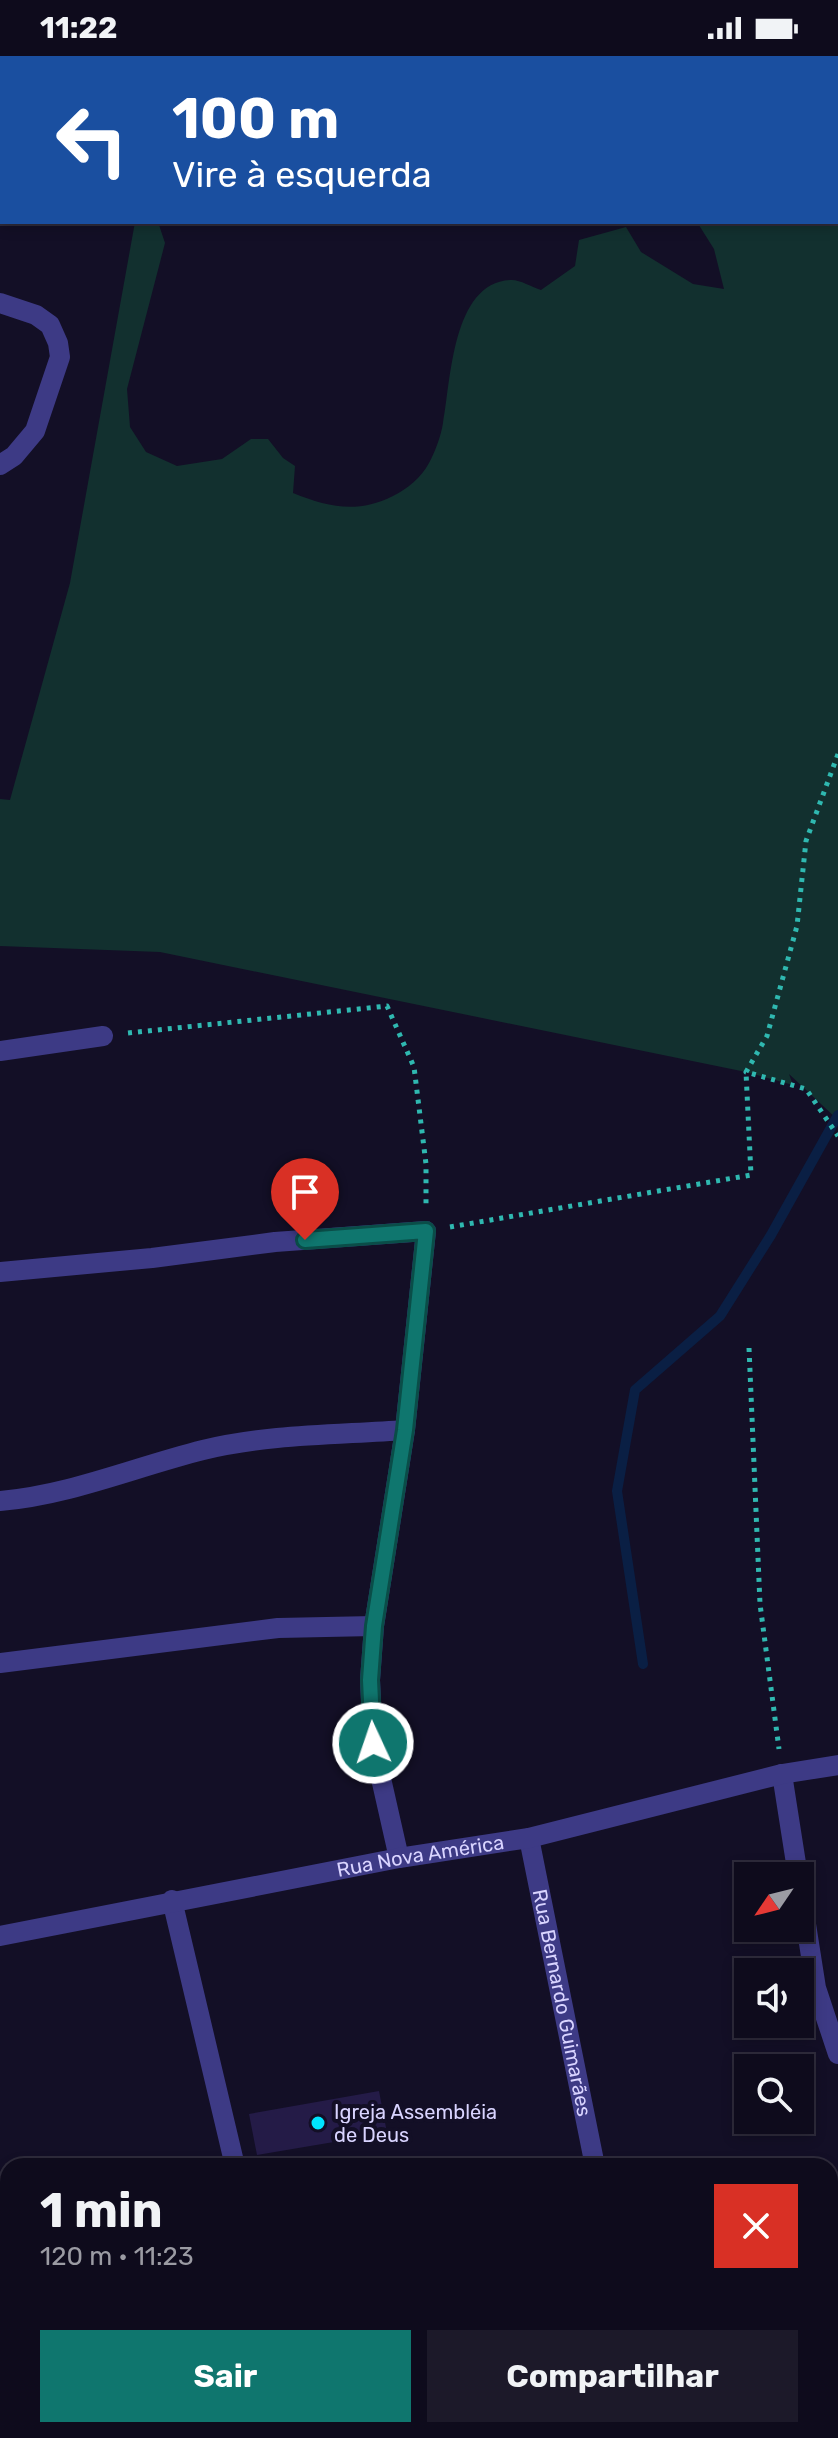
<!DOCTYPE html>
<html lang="pt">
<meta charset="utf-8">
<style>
:root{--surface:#0e0b1c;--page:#1c1929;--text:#f1f3f6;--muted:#9b9ba3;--line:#2e2b3b;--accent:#0f766e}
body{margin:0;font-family:Rubik,sans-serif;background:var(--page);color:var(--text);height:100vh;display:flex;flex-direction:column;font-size:30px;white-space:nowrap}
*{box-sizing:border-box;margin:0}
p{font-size:26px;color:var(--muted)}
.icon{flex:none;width:44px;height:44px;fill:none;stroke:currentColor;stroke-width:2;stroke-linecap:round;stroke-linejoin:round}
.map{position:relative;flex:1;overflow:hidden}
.details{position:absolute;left:0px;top:2102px;width:838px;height:280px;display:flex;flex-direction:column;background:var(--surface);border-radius:24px 24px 0 0;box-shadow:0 4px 12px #0003,0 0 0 2px var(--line)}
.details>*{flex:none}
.top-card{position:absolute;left:0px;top:0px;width:838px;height:168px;box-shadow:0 4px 12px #0003,0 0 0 2px var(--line);background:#1a4fa0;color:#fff;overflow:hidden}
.needle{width:52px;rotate:235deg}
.fabs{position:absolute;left:734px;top:1806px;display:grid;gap:16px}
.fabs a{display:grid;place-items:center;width:80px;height:80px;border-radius:0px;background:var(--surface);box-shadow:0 4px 12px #0003,0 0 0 2px var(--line);font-size:40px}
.pin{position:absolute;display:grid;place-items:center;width:68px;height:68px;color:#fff;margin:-82px -34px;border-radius:50% 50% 50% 0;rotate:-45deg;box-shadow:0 0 8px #0007}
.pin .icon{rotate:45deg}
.me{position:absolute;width:88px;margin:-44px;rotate:357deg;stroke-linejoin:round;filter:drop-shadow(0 0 6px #0008)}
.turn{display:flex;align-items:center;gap:28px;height:168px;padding:0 40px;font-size:36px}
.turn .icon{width:104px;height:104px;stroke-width:2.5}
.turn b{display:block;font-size:56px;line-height:68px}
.round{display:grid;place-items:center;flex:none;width:84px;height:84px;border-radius:0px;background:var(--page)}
.head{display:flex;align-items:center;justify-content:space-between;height:136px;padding:0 40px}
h1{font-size:48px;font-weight:700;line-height:60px}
.cta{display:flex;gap:16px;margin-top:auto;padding:16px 40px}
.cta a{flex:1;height:92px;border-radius:0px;background:var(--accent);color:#fff;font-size:32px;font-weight:700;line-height:92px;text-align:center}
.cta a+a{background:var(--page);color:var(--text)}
.status{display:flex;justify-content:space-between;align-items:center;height:56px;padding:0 40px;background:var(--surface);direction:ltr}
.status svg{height:22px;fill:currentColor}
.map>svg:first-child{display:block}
.green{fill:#12302f}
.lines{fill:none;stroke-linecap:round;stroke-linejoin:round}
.stream{stroke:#0a1f44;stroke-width:10}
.building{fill:#241b47}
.path{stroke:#2fb8b0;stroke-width:5;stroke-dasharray:4 6;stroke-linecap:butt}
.minor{stroke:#3d3a85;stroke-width:20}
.route-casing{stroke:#0a4d48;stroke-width:20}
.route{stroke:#0f766e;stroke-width:14}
.poi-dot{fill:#00e5ff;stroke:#130f26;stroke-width:3}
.labels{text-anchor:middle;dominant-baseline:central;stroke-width:8;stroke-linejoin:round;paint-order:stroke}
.street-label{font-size:20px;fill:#d9d4ff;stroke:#130f26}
.poi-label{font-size:20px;fill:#d9d4ff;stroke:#130f26;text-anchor:start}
</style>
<div class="status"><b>11:22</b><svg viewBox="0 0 49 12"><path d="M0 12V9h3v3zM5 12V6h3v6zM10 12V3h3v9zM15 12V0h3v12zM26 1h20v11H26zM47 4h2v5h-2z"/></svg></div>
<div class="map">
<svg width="838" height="2382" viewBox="0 0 838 2382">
<rect width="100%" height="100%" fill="#130f26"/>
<!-- green -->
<path class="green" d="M 560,0 L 838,0 L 838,1064 L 789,1018 L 793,1029 L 746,1016 L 160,896 L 0,890 L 0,743 L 10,744 L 70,527 L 135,166 L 158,166 L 165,187 L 127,333 L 130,371 L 146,396 L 177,410 L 222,403 L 251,383 L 268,383 L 283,402 L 295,410 L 293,437 C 328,451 357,458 393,440 C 407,433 421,422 429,407 C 435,396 441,380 443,367 C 451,325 452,225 512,224 C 520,224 532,231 541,234 L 575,210 L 579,184 L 626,171 L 641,196 L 693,228 L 724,233 L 714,193 L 697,166 L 836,166 L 836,2 Z"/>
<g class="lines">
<!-- stream -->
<path class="stream" d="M 643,1608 L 617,1435 L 635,1334 L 720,1260 L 771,1179 L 838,1059"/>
</g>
<!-- building -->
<path class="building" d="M 379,2035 L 387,2077 L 257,2099 L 249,2058 Z
M 838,2234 L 838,2308 L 830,2309 L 830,2236 Z
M 73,2374 L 140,2374 L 141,2379 L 73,2382 Z
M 143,2374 L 186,2374 L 187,2382 L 144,2382 Z
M 321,2374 L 368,2374 L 369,2382 L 322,2382 Z
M 479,2374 L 521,2374 L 524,2382 L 482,2382 Z
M 570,2374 L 619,2374 L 620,2377 L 571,2382 Z
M 798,2374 L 832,2374 L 834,2382 L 771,2382 Z"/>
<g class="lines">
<!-- path -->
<path class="path" d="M 838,698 L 806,785 L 797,870 L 767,980 L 746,1016 L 806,1033 L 838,1080
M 128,977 L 387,950 L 414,1011 L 426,1108 L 426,1149
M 450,1171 L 751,1119 L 746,1016
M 749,1292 L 760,1548 L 779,1693"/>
<!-- minor -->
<g class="minor">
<path d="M 0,247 L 36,259 L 50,269 L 58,287 L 60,301 L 35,375 L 14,400 L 0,409"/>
<path d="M 0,995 L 103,980"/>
<path d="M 0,1216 L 152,1202 L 275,1186 L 426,1175 L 405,1374 L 374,1570 L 370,1624 L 373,1687 L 399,1802"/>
<path d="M 0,1445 C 70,1439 135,1411 203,1394 C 269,1378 337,1379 405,1374"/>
<path d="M 0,1607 L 278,1572 L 374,1570"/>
<path d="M 782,1718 L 798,1820"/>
<path id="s1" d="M 529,1782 L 595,2110"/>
<path d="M 800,1830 L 816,1932 L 838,1998"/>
<path d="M 172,1844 L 235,2110"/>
<path id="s2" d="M 0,1880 L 399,1802 L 529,1782 L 782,1718 L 838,1709"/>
<path d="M 830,2199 L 838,2186"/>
<path d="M 0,2307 L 8,2339"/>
<path d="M 17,2374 L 19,2382"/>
<path d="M 293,2374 L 294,2382"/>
</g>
</g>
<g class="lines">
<!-- route casing -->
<g class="route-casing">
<path id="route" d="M 305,1184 L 426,1175 L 405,1374 L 374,1570 L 370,1624 L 373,1687"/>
</g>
<!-- route -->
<use href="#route" class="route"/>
</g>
<!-- markers -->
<circle class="poi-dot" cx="318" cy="2067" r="8"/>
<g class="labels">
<!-- street labels -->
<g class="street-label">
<text stroke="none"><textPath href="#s2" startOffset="428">Rua Nova América</textPath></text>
<text stroke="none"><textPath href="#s1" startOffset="168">Rua Bernardo Guimarães</textPath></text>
</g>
<!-- poi labels -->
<g class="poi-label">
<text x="334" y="2056">Igreja Assembléia<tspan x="334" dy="23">de Deus</tspan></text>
</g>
</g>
</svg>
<div class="fabs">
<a><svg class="needle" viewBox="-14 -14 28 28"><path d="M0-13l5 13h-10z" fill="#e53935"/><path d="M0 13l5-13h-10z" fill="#9b9ba3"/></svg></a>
<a><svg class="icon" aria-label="sound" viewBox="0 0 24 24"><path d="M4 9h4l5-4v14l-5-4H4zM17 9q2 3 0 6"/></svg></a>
<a><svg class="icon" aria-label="search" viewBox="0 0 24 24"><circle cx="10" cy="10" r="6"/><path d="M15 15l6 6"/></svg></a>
</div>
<div class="pin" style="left:305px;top:1184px;background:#d93025"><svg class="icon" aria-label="arrive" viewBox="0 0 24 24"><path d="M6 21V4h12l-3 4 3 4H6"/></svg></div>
<svg class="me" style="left:373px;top:1687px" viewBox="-20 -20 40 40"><circle r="17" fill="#0f766e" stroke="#fff" stroke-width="3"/><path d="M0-11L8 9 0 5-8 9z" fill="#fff"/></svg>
<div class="top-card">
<div class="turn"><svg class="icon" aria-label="left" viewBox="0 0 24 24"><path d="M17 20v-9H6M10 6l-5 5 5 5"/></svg><div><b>100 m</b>Vire à esquerda</div></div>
</div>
<section class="details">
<div class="head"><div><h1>1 min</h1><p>120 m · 11:23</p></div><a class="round" style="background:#d93025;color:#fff"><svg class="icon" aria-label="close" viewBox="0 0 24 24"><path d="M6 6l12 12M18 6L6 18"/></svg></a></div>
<div class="cta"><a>Sair</a><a>Compartilhar</a></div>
</section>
</div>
